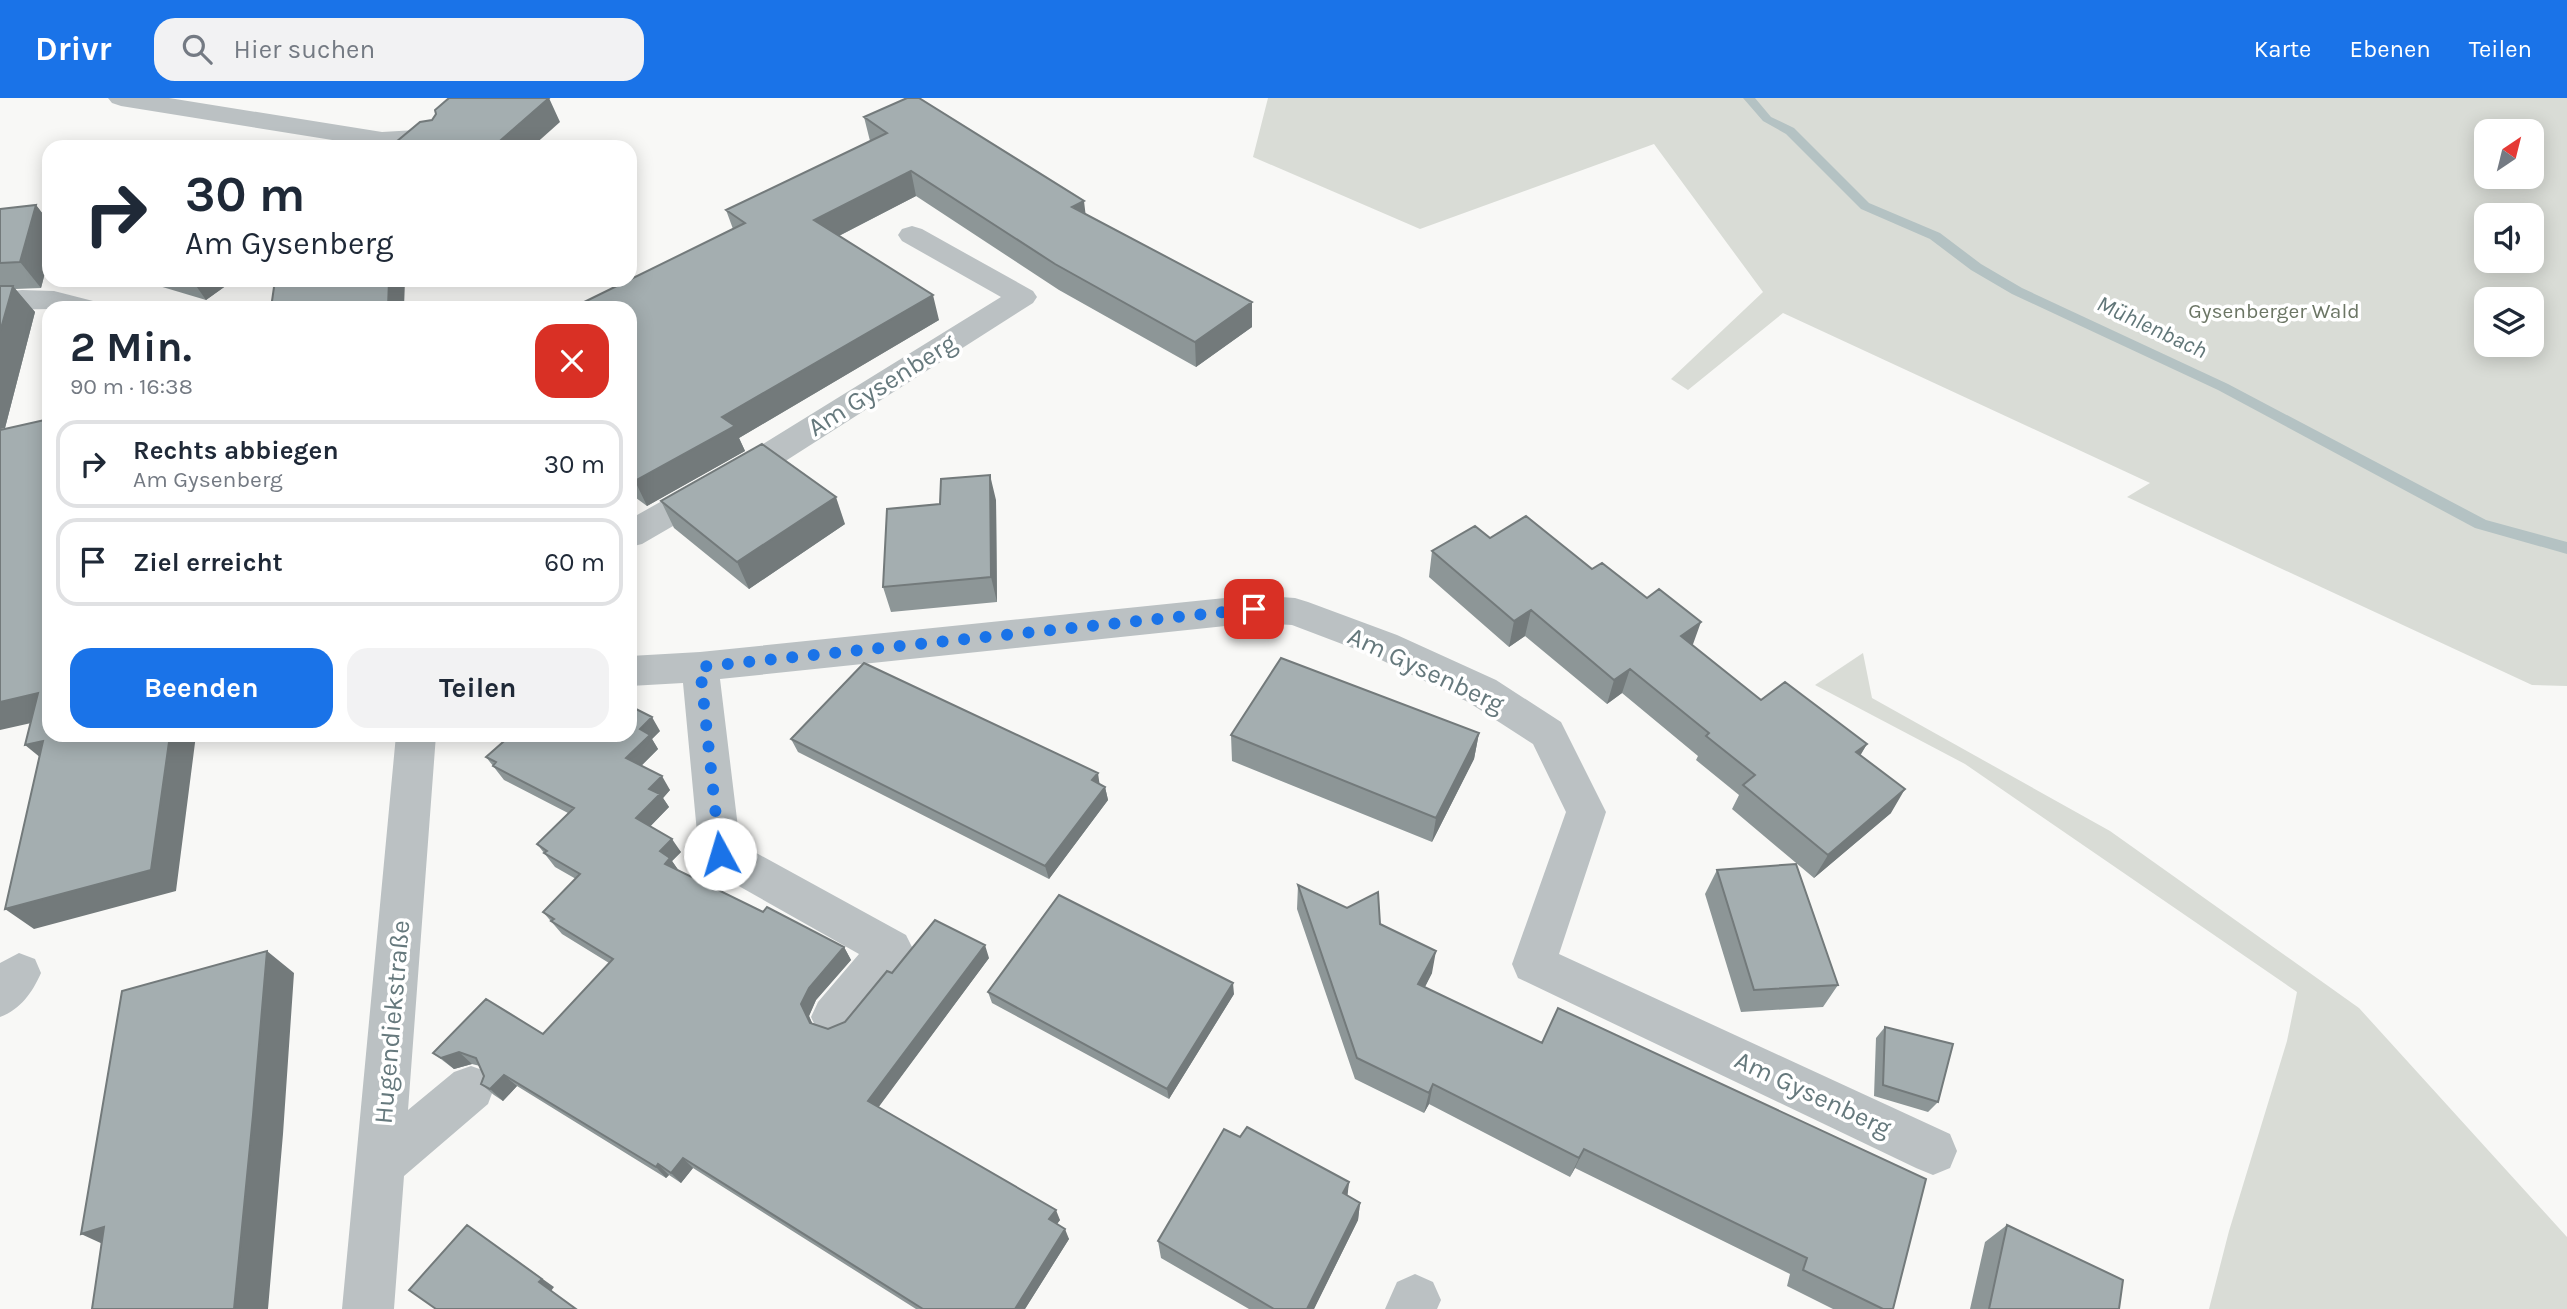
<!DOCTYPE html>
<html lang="de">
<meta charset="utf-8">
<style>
:root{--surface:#fff;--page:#f2f2f3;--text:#1f2937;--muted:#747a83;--line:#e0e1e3;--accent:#1a73e8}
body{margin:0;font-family:Karla,sans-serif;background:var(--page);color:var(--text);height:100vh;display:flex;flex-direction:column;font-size:26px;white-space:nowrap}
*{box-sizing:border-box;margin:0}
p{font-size:23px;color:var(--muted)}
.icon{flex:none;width:38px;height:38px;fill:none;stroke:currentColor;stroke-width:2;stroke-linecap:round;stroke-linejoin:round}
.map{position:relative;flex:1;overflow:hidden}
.sheet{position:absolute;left:42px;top:203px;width:595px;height:441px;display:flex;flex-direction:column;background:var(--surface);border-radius:21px;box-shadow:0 4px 18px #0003}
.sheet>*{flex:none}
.banner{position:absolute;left:42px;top:42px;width:595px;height:147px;border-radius:21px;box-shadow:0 4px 18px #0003;background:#fff;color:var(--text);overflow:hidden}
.needle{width:46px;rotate:35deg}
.tools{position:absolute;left:2474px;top:21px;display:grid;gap:14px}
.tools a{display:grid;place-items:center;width:70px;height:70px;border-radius:14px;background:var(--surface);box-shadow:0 4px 18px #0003;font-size:35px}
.pin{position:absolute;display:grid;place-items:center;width:60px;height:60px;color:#fff;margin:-30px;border-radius:14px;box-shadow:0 4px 10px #0006}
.me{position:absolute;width:77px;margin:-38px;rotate:354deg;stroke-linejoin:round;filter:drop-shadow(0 0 5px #0008)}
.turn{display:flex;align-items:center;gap:24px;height:147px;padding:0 28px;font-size:32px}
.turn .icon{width:91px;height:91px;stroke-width:2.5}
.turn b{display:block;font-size:49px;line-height:60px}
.round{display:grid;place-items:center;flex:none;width:74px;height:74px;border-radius:21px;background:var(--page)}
.head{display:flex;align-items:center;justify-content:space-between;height:119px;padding:0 28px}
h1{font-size:42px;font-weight:700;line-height:52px}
.action{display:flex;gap:14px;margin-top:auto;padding:14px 28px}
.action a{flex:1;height:80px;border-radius:21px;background:var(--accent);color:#fff;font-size:28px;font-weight:700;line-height:80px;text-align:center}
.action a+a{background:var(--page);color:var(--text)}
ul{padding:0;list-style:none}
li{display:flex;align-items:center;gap:21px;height:88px;margin:0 14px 10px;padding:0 14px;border:4px solid var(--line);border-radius:21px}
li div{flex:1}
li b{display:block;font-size:26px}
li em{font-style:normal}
header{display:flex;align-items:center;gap:42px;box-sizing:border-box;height:98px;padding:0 35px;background:var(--accent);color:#fff}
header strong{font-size:33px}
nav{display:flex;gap:38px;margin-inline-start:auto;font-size:24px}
.search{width:490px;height:63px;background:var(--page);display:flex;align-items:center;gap:18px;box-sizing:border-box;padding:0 24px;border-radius:21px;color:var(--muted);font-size:26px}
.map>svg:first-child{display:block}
.green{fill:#d9dcd6;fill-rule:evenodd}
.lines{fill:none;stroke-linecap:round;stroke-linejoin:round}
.stream{fill:#b4c2c3;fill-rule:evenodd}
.minor{fill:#bbc1c3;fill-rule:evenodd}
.wall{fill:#8d9697}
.shaded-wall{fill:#737a7b}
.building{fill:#a4aeb0;stroke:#737a7b;stroke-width:2}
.route{stroke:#1a73e8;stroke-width:12;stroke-dasharray:0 21.6}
.labels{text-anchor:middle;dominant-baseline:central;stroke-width:7;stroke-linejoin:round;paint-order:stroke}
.far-park-label{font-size:21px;fill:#6c7665;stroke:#fff}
.far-water-label{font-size:23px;font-style:italic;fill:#617678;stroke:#fff}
.street-label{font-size:26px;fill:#66797d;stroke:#fff}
</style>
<header>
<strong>Drivr</strong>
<div class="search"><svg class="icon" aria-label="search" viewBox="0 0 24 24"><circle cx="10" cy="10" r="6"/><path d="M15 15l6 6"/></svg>Hier suchen</div>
<nav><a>Karte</a><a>Ebenen</a><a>Teilen</a></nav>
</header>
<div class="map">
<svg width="2567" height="1211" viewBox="0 0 2567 1211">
<rect width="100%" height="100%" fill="#f8f8f6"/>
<!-- green -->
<path class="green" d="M 1268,0 L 2567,0 L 2567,588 L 2532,587 L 2127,399 L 2150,385 L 1783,215 L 1688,292 L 1671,281 L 1763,194 L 1654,46 L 1420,131 L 1253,59 ZM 2487,33 L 2532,33 L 2532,79 L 2487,79 ZM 2487,117 L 2532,117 L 2532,163 L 2487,163 ZM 2487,201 L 2532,201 L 2532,247 L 2487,247 Z
M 1863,555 L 1872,600 L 2110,733 L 2359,910 L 2567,1139 L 2567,1211 L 2209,1211 L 2229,1133 L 2287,943 L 2297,894 L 1965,666 L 1815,587 Z"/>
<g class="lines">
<!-- stream -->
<path class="stream" d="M 1743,0 L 1755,0 L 1771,19 L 1794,30 L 1869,105 L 1940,135 L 1981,166 L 2022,190 L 2228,286 L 2486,422 L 2567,444 L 2567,456 L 2475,430 L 2218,292 L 2012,196 L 1971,172 L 1930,141 L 1861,111 L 1786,36 L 1763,23 Z"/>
<!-- minor -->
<path class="minor" d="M 108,0 L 169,0 L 382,34 L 433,31 L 442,33 L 446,39 L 442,45 L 376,49 L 121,8 L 112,5 Z
M 912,128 L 922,131 L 1033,193 L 1037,199 L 1033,205 L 787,362 L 642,446 L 630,449 L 630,421 L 763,346 L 1001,199 L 902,143 L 898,137 L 902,131 Z
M 22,192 L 54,193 L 97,204 L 101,210 L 0,212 L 0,194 Z
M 1254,497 L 1295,500 L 1308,504 L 1397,537 L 1496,582 L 1561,624 L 1606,714 L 1559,856 L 1950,1036 L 1957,1053 L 1950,1070 L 1933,1077 L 1916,1070 L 1518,880 L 1512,866 L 1566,714 L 1533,646 L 1468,604 L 1371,557 L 1292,527 L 1254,525 L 720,581 L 740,746 L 906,837 L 913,851 L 906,865 L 850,934 L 834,940 L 818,934 L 811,919 L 818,904 L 859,856 L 705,769 L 699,756 L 683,585 L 630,588 L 630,558 L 700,554 Z
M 396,637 L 436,637 L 408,1012 L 454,974 L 471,968 L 488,974 L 494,990 L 488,1006 L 404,1078 L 394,1211 L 342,1211 Z
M 19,855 L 35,861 L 41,875 C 32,895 21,911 0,919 L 0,865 Z
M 1415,1176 L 1433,1184 L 1441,1202 L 1437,1211 L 1385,1211 L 1397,1184 Z"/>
</g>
<!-- wall -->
<path class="wall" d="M 864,19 L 1086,116 L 1252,204 L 1252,229 L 1196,269 L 1059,192 L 916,98 L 839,138 L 939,222 L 739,340 L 745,353 L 647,408 L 632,397 L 630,398 L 630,210 L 733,131 L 726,112 L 870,43 Z
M 36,107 L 49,124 L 49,159 L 41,190 L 15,191 L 35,214 L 5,330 L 0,331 L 0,111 Z
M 139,182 L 234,182 L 206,202 Z
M 996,402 L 997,504 L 891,514 L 883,489 L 940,406 Z
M 661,403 L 845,426 L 749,491 L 674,430 Z
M 1490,440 L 1592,471 L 1693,548 L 1761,602 L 1867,646 L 1860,657 L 1891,715 L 1814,780 L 1732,711 L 1739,697 L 1696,662 L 1698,658 L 1622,595 L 1607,606 L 1525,538 L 1509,549 L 1429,479 L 1432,453 Z
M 660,633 L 652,641 L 658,651 L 641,668 L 670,692 L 663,700 L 669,709 L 650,728 L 681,754 L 672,763 L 679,773 L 763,814 L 844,849 L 851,862 L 816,902 L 809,918 L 812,925 L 828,931 L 845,924 L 892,875 L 989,860 L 878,1009 L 1060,1122 L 1057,1126 L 1069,1141 L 1025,1211 L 916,1211 L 693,1070 L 681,1085 L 669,1077 L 666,1080 L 517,988 L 503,1003 L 494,997 L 481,986 L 484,978 L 480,968 L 472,966 L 454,971 L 433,955 L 543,936 L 609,865 L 562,836 L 543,814 L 576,781 L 555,769 L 537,746 L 568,715 L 504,682 L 486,659 Z
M 1479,635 L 1474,661 L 1432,744 L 1232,663 L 1231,637 Z
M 791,641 L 1100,686 L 1105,689 L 1108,702 L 1049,781 L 798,654 Z
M 1717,772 L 1838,887 L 1823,909 L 1741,914 L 1705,796 Z
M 1298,787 L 1380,826 L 1432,875 L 1425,889 L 1893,1211 L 1833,1211 L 1787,1188 L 1790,1176 L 1575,1070 L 1570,1079 L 1429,1006 L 1424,1015 L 1355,981 L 1297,811 Z
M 988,894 L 1234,896 L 1169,1001 L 992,905 Z
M 1885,929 L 1938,1004 L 1928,1014 L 1874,998 L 1876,940 Z
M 1240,1039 L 1349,1084 L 1347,1097 L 1360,1105 L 1358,1122 L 1314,1211 L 1249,1211 L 1161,1160 L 1158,1143 Z
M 2007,1127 L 2119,1211 L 1970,1211 L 1985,1144 Z"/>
<!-- shaded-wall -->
<path class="shaded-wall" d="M 549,0 L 560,24 L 532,49 L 493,49 Z
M 911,73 L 916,98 L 821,147 L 814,122 Z
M 1084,103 L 1087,128 L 1072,109 Z
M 36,107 L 49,124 L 49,159 L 41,190 L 20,164 Z
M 192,182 L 234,182 L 206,202 Z
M 389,182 L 405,182 L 404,210 L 388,210 Z
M 13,188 L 35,214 L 5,330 L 0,331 L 0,234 Z
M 933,197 L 939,222 L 739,340 L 745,353 L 647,408 L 635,383 L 722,319 Z
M 1252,204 L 1252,229 L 1196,269 L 1195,244 Z
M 990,377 L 996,402 L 997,504 L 991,479 Z
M 836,399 L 845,426 L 749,491 L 737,464 Z
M 1531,512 L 1525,538 L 1509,549 L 1514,523 Z
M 1701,524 L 1692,549 L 1681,538 Z
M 1630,571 L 1622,595 L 1607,606 L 1614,582 Z
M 38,595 L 49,621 L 0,632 L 0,604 Z
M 652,619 L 660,633 L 652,641 L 658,651 L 635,674 L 626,660 L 640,631 Z
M 1479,635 L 1474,661 L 1432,744 L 1436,720 Z
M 170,637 L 196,637 L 176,793 L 34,831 L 5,811 Z
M 43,643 L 52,669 L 25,647 Z
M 1867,646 L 1853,670 L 1856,654 Z
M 1098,675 L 1100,689 L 1092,682 Z
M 662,678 L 670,692 L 663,700 L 669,709 L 645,734 L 636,720 L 649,691 Z
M 1105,689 L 1108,702 L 1049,781 L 1045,768 Z
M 1905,691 L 1891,715 L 1814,780 L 1828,757 Z
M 672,741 L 681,754 L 672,763 L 679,773 L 665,766 L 660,753 Z
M 985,847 L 989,860 L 875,1014 L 868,1003 Z
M 844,849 L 851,862 L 816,902 L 809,918 L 817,936 L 810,925 L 801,906 L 809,890 Z
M 267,853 L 294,875 L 283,1036 L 268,1211 L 234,1211 Z
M 1436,853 L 1432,875 L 1415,908 L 1418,886 Z
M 1233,885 L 1234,896 L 1169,1001 L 1167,991 Z
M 459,954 L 472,966 L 454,971 L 441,960 Z
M 504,977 L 517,988 L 503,1003 L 490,991 Z
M 1433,986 L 1429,1006 L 1424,1015 L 1429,995 Z
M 1584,1051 L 1575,1070 L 1570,1079 L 1579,1060 Z
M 683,1060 L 693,1070 L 681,1085 L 671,1075 Z
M 658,1066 L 669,1077 L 666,1080 L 656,1069 Z
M 1349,1084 L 1347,1102 L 1343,1095 Z
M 1360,1105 L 1358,1122 L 1314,1211 L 1307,1211 Z
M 1056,1112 L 1060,1122 L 1053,1131 L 1049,1121 Z
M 467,1127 L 554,1189 L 551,1193 L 539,1184 Z
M 104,1129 L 118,1153 L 81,1136 Z
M 1065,1131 L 1069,1141 L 1025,1211 L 1015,1211 Z"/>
<!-- building -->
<path class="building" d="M 449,0 L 549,0 L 493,49 L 390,49 L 420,24 L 432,22 L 436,16 L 435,12 Z
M 907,0 L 919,0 L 1084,103 L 1072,109 L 1252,204 L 1195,244 L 1055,166 L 911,73 L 814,122 L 933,197 L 722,319 L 735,328 L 635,383 L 630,380 L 630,210 L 572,210 L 745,125 L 726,112 L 887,35 L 864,19 Z
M 36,107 L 20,164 L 0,165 L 0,111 Z
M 275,182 L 389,182 L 388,210 L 271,210 Z
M 0,188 L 13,188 L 0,234 Z
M 49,321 L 49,637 L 170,637 L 151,772 L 5,811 L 43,643 L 25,647 L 38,595 L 0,604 L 0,332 Z
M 762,346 L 836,399 L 737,464 L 661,403 Z
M 990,377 L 991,479 L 883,489 L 887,411 L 940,406 L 941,381 Z
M 1526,418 L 1592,471 L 1602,465 L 1647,500 L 1659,491 L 1701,524 L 1681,538 L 1761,602 L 1785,584 L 1867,646 L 1856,654 L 1905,691 L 1828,757 L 1743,687 L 1755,677 L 1706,638 L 1709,635 L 1630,571 L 1614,582 L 1531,512 L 1514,523 L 1432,453 L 1475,428 L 1490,440 Z
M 1281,560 L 1479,635 L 1436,720 L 1231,637 Z
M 864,565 L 1098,675 L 1092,682 L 1105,689 L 1045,768 L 791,641 Z
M 630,608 L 652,619 L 640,631 L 650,637 L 626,660 L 662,678 L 649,691 L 660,696 L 636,720 L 672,741 L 660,753 L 670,760 L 665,766 L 763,814 L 767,809 L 844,849 L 809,890 L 801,906 L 810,925 L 828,931 L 845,924 L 887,873 L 892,875 L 935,822 L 985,847 L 868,1003 L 1056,1112 L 1049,1121 L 1065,1131 L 1015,1211 L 923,1211 L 683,1060 L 671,1075 L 658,1066 L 656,1069 L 504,977 L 490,991 L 481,986 L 484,978 L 476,960 L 459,954 L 441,960 L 433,955 L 486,901 L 543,936 L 613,861 L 551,823 L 554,821 L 543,814 L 580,776 L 544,755 L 547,753 L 537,746 L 574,710 L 493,668 L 496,664 L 486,659 L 511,637 L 630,637 Z
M 1796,766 L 1838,887 L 1754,892 L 1717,772 Z
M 1298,787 L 1347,810 L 1378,794 L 1380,826 L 1436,853 L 1418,886 L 1542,945 L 1558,910 L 1926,1081 L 1893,1211 L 1883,1211 L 1803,1172 L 1807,1160 L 1584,1051 L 1579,1060 L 1433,986 L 1429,995 L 1357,960 Z
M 1059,797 L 1233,885 L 1167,991 L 988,894 Z
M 267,853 L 253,1017 L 234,1211 L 92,1211 L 104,1129 L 81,1136 L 122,893 Z
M 1885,929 L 1953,946 L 1938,1004 L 1883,987 Z
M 1247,1029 L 1349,1084 L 1343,1095 L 1360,1105 L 1307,1211 L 1274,1211 L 1158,1143 L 1224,1031 L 1240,1039 Z
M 467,1127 L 542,1181 L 539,1184 L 576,1211 L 436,1211 L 409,1192 Z
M 2007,1127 L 2123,1182 L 2119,1211 L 1989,1211 Z"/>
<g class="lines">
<!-- route -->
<path class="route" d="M 720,756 L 700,569 L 1254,511"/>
</g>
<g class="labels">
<!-- far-park labels -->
<g class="far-park-label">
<text x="2274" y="213">Gysenberger Wald</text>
</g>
<!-- far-water labels -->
<g class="far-water-label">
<text transform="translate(2152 229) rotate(25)">Mühlenbach</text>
</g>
<!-- street labels -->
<g class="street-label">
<text transform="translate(882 287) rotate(-32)">Am Gysenberg</text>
<text transform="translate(1426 572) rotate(25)">Am Gysenberg</text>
<text transform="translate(392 924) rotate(-85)">Hugendiekstraße</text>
<text transform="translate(1813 996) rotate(25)">Am Gysenberg</text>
</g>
</g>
</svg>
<div class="tools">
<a><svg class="needle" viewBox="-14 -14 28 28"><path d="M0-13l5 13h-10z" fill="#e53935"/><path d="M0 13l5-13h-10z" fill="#747a83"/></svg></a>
<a><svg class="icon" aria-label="sound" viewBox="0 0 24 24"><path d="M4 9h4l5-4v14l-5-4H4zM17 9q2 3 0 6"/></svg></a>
<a><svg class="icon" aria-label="layers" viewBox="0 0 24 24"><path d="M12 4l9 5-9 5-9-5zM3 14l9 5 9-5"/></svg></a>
</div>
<div class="pin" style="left:1254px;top:511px;background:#d93025"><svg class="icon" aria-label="arrive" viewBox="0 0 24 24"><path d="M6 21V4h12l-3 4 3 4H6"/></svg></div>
<svg class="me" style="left:720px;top:756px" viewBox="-20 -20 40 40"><circle r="19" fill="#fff"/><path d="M0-13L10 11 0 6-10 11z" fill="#1a73e8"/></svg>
<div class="banner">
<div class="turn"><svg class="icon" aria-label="right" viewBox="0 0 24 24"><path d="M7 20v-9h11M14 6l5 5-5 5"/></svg><div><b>30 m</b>Am Gysenberg</div></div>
</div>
<section class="sheet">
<div class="head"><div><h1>2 Min.</h1><p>90 m · 16:38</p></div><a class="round" style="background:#d93025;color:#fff"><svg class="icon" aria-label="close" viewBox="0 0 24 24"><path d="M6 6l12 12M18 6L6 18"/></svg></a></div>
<ul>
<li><svg class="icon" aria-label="right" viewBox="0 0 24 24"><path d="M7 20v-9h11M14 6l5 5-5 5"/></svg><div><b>Rechts abbiegen</b><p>Am Gysenberg</p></div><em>30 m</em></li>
<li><svg class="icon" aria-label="arrive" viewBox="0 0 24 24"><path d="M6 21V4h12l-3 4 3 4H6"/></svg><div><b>Ziel erreicht</b></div><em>60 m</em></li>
</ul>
<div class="action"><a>Beenden</a><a>Teilen</a></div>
</section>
</div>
